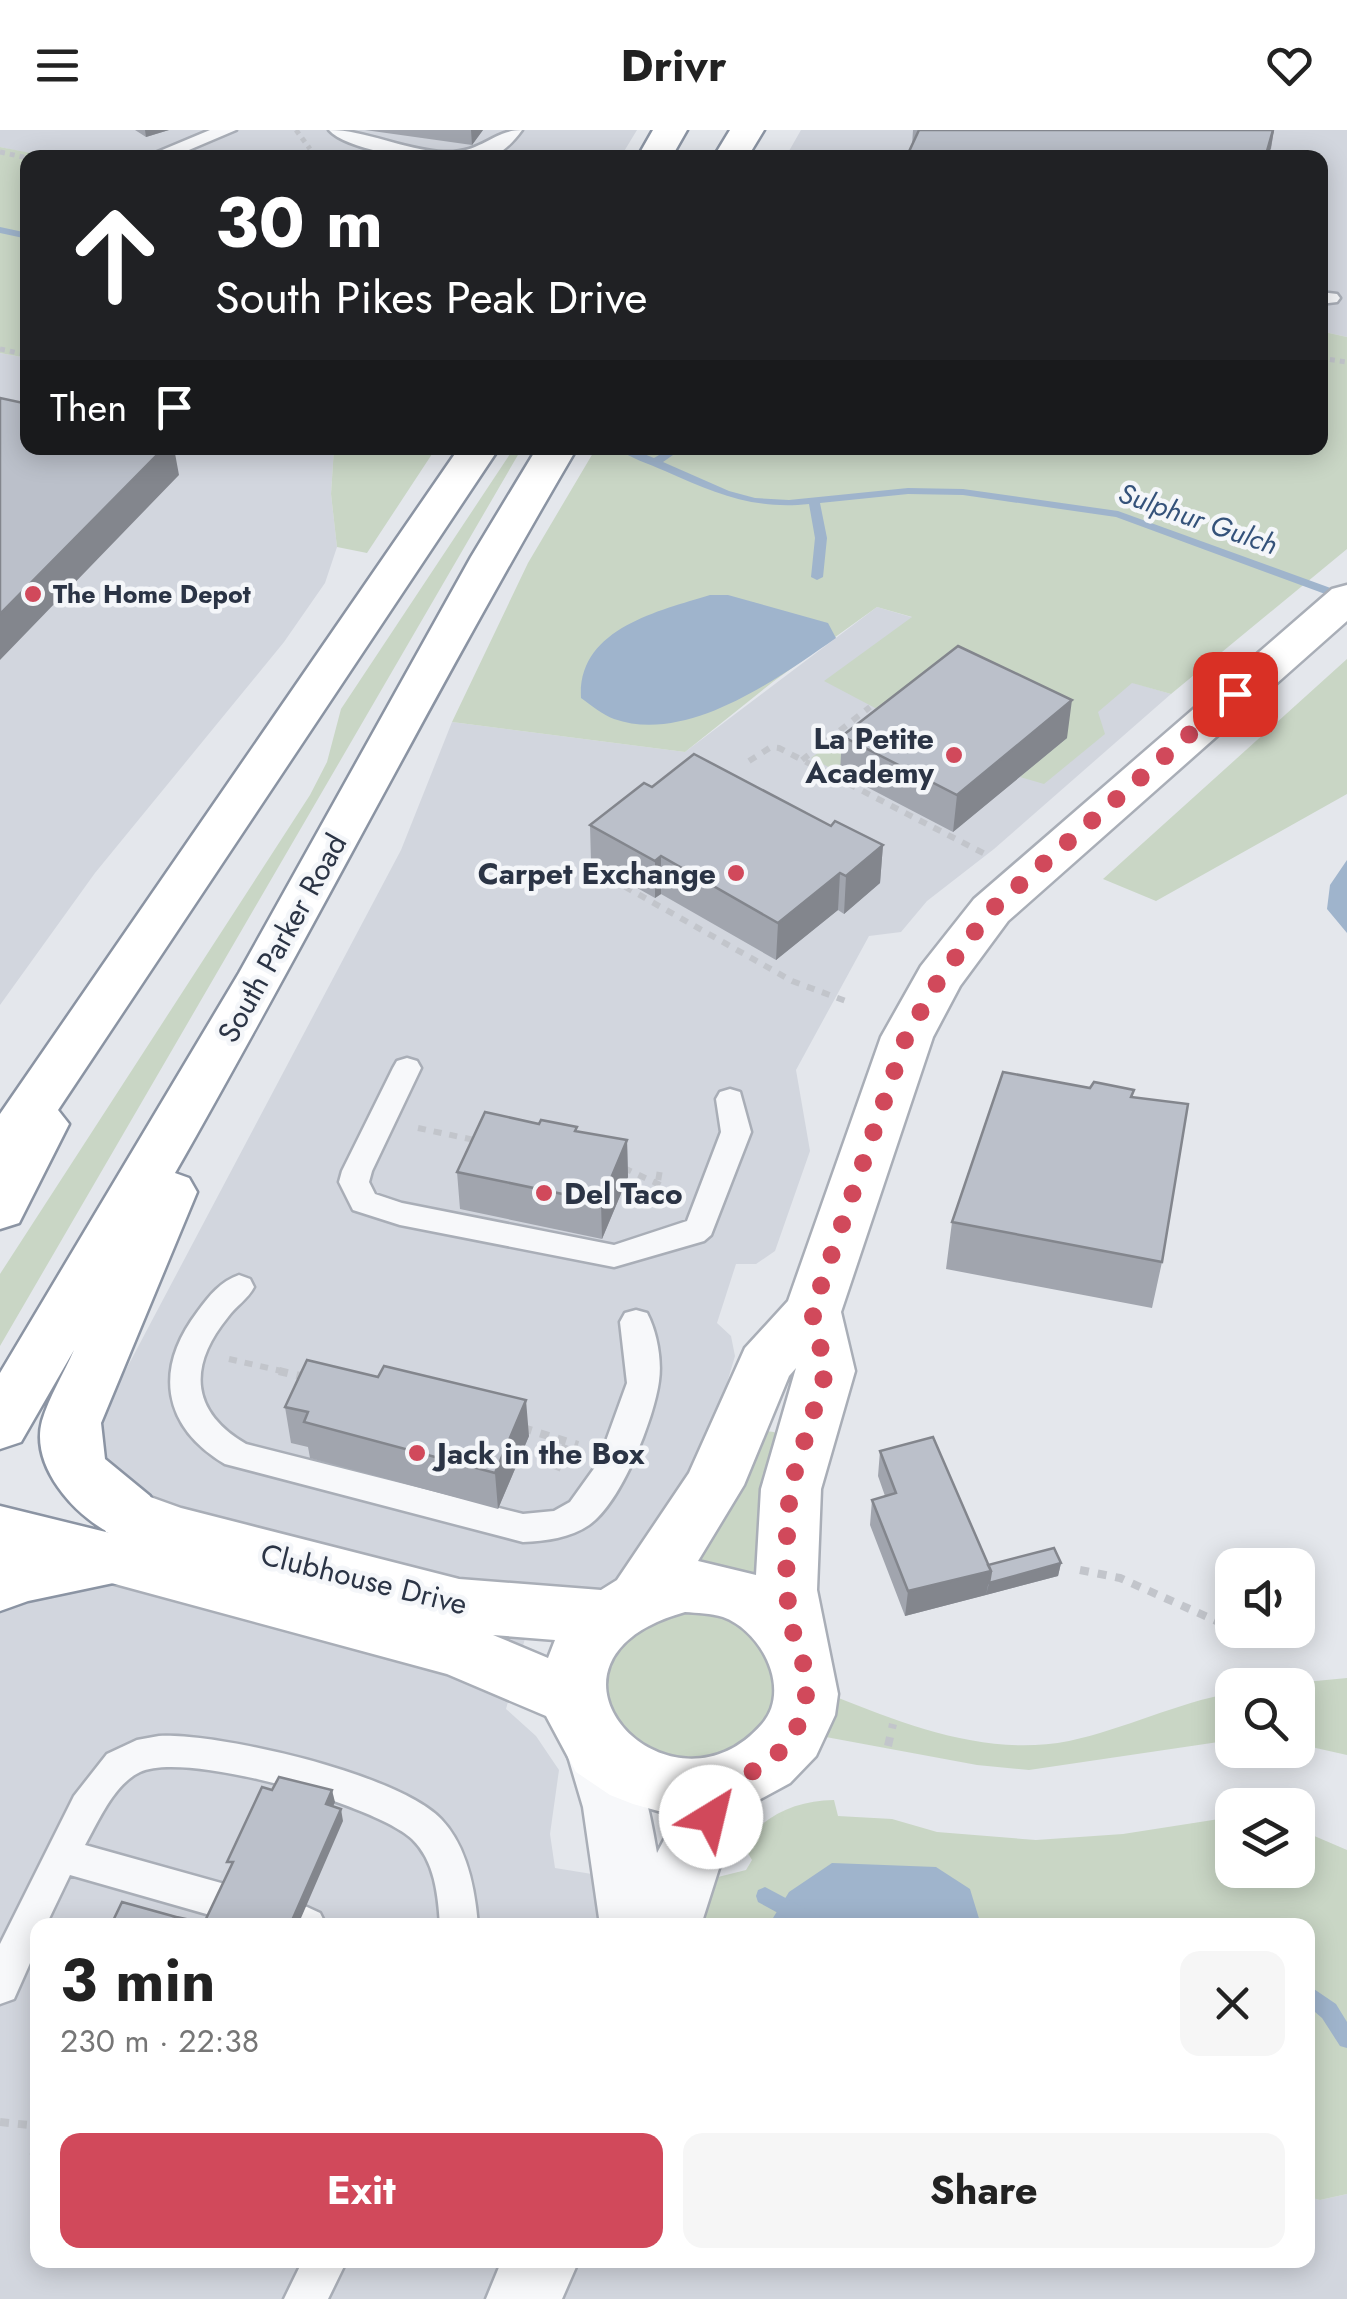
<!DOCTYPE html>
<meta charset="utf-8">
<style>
:root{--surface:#fff;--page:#f6f6f6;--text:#222;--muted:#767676;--accent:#d1495b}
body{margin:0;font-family:Jost,sans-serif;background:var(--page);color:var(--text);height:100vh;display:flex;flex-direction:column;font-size:38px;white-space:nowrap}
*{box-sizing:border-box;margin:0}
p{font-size:32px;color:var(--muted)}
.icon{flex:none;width:55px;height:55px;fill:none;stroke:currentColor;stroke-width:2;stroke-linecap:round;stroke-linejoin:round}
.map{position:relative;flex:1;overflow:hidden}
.panel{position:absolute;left:30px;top:1788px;width:1285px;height:350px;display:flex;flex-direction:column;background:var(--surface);border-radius:20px;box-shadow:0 5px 25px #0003}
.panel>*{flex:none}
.top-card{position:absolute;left:20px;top:20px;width:1308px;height:305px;border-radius:20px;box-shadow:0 5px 25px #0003;background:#202124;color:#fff;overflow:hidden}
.tools{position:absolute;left:1215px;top:1418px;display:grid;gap:20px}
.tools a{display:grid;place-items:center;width:100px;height:100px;border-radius:20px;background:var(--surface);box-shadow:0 5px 25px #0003;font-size:50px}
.pin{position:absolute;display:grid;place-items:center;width:85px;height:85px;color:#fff;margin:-42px;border-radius:20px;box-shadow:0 5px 15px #0006}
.me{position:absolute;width:110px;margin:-55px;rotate:36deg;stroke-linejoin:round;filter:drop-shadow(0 0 8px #0008)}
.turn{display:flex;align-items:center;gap:35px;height:210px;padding:0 30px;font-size:45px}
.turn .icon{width:130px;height:130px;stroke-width:2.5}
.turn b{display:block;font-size:70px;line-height:85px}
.then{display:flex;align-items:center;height:95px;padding:0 30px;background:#0003;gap:20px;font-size:38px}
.round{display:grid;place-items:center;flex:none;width:105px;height:105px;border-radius:20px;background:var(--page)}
.summary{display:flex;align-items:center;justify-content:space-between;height:170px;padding:0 30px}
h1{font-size:60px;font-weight:700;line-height:75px}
.action{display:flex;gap:20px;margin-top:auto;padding:20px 30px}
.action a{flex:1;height:115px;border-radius:20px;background:var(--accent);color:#fff;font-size:40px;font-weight:700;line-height:115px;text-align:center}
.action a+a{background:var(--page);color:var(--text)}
header{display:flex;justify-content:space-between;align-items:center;height:130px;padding:0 30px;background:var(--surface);font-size:45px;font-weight:700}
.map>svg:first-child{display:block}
.built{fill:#d2d6de}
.green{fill:#c9d6c5}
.water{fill:#9fb4cc}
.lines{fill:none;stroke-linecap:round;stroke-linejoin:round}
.stream{fill:#9fb4cc;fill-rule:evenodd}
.lane-casing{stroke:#a9aeb7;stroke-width:5}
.street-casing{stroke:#a9aeb7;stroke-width:5}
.secondary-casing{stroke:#a9aeb7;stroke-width:5}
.highway-casing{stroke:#8b94a3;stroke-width:5}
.path-far2{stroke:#c2c5cb;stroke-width:5;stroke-dasharray:5 5;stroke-linecap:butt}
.path-far1{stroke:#c2c5cb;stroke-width:6;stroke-dasharray:8 8;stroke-linecap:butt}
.path{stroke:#c2c5cb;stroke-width:8;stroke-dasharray:9 9;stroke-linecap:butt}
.lane{fill:#f7f8fa;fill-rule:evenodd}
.street{fill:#f7f8fa;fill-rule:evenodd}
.secondary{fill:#fff;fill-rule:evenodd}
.highway{fill:#fff;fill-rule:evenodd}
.wall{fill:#a1a5ae}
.shaded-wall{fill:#83868d}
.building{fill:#bbc0ca;stroke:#83868d;stroke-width:2.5}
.route{stroke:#d1495b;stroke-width:18;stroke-dasharray:0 32.4}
.poi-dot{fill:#d1495b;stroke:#f4f6f9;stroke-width:4}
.labels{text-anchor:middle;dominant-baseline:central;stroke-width:9;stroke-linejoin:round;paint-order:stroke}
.far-poi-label{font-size:25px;font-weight:bold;fill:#2b3445;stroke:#f4f6f9;text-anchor:start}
.far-water-label{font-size:28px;font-style:italic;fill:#34527a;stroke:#f4f6f9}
.poi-label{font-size:30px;font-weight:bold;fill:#2b3445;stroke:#f4f6f9;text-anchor:end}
.street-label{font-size:30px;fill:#2b3445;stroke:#f4f6f9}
</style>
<header><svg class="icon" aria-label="menu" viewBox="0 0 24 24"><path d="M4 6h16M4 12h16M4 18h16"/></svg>Drivr<svg class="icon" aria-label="heart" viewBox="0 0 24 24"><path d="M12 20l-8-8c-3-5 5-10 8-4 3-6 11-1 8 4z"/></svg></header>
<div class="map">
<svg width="1347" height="2169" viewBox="0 0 1347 2169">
<rect width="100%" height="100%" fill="#e4e7ec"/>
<!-- built -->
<path class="built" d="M 0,0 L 637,0 L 620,28 L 51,28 L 0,17 Z
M 801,0 L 1347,0 L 1347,207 L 1320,201 L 1320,28 L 785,28 Z
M 0,223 L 27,228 L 28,318 L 334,318 L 331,364 L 337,417 L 325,453 L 284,512 L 95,743 L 0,875 Z
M 877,477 L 1171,564 L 994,719 L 927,771 L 901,802 L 869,806 L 796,940 L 810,1021 L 775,1121 L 756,1134 L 736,1134 L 717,1193 L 731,1206 L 735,1226 L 715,1293 L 686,1359 L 640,1431 L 607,1459 L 537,1464 L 506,1579 L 536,1606 L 559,1640 L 550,1704 L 555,1738 L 598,1745 L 601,1795 L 38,1795 L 38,2130 L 1308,2130 L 1308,2067 L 1320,2070 L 1347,2064 L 1347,2169 L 0,2169 L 0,1484 L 36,1466 L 105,1449 L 103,1283 L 401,720 L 452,592 L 685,622 Z"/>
<!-- green -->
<path class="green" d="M 0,17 L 51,27 L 28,28 L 27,228 L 0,223 Z
M 1320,201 L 1347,207 L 1347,419 L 1171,564 L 1132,553 L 1098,582 L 1105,604 L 1044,654 L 1020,647 L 1066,607 L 955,553 L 840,643 L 811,628 L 877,579 L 824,551 L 912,487 L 877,477 L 774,551 L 685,622 L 452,592 L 528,433 L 596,318 L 1320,318 Z
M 334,318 L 436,318 L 367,423 L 337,417 L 331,364 Z
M 514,318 L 522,318 L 0,1216 L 0,1144 L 310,665 L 327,632 L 341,579 Z
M 1347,529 L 1347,664 L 1156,771 L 1103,749 Z
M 765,1301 L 774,1302 L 782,1309 L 765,1447 L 689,1436 Z
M 698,1480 C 814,1508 790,1632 687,1630 C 678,1630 664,1632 656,1628 C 637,1618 620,1596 603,1582 L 601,1537 L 647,1487 Z
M 1347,1548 L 1347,1625 L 1298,1614 L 1298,1555 L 1274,1555 Z
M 1232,1563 L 1232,1610 L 1029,1640 L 977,1635 L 815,1605 L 836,1567 C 909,1596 989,1627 1069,1611 C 1125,1599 1176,1573 1232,1563 Z
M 834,1670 L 838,1686 L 892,1689 L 937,1702 L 1036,1710 L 1123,1704 L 1232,1687 L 1232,1740 L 1298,1740 L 1298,1699 L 1347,1720 L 1347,2064 L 1320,2070 L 1308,2067 L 1308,1795 L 701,1795 L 702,1751 L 746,1740 L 752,1730 L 743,1715 C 765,1684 796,1671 834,1670 Z"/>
<!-- water -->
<path class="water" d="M 710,465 L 728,465 L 828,493 L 836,508 C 778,548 688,615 614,589 C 603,585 591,575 581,568 C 577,499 658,481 710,465 Z
M 1347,730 L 1347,803 L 1327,779 L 1330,755 Z
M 832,1733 L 936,1737 L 970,1759 L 981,1795 L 774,1795 L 773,1788 L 789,1762 Z"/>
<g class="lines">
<!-- stream -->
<path class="stream" d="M 0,97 L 28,103 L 28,109 L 0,103 Z
M 616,318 L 629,318 L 654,328 L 671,318 L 683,318 L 663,332 L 729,361 L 755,368 L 789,370 L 908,358 L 963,359 L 1118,381 L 1347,464 L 1347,472 L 1116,387 L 963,365 L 908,364 L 820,373 L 827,408 L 823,447 L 817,450 L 811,447 L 815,408 L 809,374 C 753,380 715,363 665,341 C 649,334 630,328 616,318 Z
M 765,1757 L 825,1789 L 827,1795 L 800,1795 L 758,1772 L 756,1766 L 758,1760 Z
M 1308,1855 L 1336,1874 L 1347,1892 L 1347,1918 L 1340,1916 L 1322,1888 L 1308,1876 Z"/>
<!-- lane casing -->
<g class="lane-casing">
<path id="lane" d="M 210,0 L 236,0 L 170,28 L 143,28 Z
M 329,0 C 366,0 404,20 443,22 C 482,24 492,0 522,0 C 514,11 506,20 493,26 C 463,38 351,25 329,0 Z
M 1320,162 L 1337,164 L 1340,168 L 1337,172 L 1320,174 Z
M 407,928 L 417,931 L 421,938 L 372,1041 L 369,1052 L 375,1064 L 402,1073 L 614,1115 L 687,1091 L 721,1002 L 716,969 L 720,962 L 730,959 L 740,962 L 751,1002 L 711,1105 L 704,1111 L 614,1137 L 400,1095 L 353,1080 L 339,1052 L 342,1041 L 393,938 L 397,931 Z
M 239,1145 L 250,1149 L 254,1157 C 248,1169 236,1176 228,1187 C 188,1236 190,1281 246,1314 L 523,1384 L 554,1381 L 570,1372 L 598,1333 L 627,1253 L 620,1192 L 625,1183 L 636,1180 L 647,1183 C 657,1202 662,1230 659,1251 C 654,1289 621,1373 589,1395 C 570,1408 546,1411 523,1412 L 225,1334 C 163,1297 153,1240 198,1181 C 209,1166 221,1151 239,1145 Z
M 159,1606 C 220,1603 398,1644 441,1689 C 467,1716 475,1758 478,1795 L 440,1795 C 438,1765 435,1731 412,1709 C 376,1675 185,1620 140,1642 C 114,1654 98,1692 85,1715 L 307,1777 L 320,1783 L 326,1795 L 245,1795 L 70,1745 L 46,1795 L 38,1795 L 38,1815 L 14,1869 L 0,1874 L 0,1814 L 74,1666 L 107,1624 L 137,1610 Z
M 303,2130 L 347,2130 L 328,2169 L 284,2169 Z"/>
</g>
<!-- street casing -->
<g class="street-casing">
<path id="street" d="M 600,1594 L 623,1602 C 641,1641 650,1681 657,1723 L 705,1633 L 728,1624 L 751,1633 L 761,1654 L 722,1729 L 701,1795 L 600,1795 L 583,1677 L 567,1623 L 577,1602 Z
M 502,2130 L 579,2130 L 562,2169 L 486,2169 Z"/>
</g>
<!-- secondary casing -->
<g class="secondary-casing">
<path id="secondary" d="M 1347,455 L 1347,491 L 1008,791 L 960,856 L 933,907 L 841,1182 L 855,1241 L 821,1359 L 817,1460 L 838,1564 L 835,1585 L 816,1626 L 790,1653 L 755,1672 L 707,1687 L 680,1687 L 633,1674 L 610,1665 L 576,1642 L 546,1586 L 447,1544 L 93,1448 L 84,1430 L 93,1412 L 114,1405 L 106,1402 L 98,1384 L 106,1366 L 128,1359 L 181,1378 L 459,1449 L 601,1460 L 617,1450 L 689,1343 L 745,1218 L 788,1171 L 881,907 L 921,836 L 974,769 L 1332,459 ZM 796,1238 L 761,1359 L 756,1445 L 698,1431 L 744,1355 L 789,1246 ZM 685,1482 C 697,1483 711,1483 723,1487 C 762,1501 792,1560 762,1594 C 669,1701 509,1531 685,1482 ZM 493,1505 L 555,1510 L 548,1528 Z"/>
</g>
<!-- highway casing -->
<g class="highway-casing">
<path id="highway" d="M 653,0 L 687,0 L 671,28 L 637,28 Z
M 730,0 L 764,0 L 747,28 L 713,28 Z
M 459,318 L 499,318 L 58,980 L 69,994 L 19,1093 L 0,1099 L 0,984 Z
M 537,318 L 577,318 C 437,556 312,803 175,1043 L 189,1048 L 197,1062 L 101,1293 L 105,1329 L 150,1366 L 158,1384 L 150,1402 L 129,1409 L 137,1412 L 146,1430 L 137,1448 L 28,1471 L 0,1481 L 0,1376 L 110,1403 C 74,1385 30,1336 42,1291 C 49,1267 64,1243 74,1220 L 21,1312 L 0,1319 L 0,1243 L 239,843 L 471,427 Z"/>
</g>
<!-- path-far2 -->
<path class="path-far2" d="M 296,0 L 310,19
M 0,22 L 28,28
M 0,219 L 28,225
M 1320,228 L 1347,232"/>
<!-- path-far1 -->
<path class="path-far1" d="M 802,630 L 870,577
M 749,631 L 771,617 L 779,618 L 987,725
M 583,733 L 792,851 L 851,873
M 418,998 L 479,1011
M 624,1038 L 671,1060
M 641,1076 L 657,1057 L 660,1040
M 229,1229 L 290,1243"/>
<!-- path -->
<path class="path" d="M 279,1241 L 305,1247
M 523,1298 L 578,1315
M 556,1340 L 568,1309
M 1080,1440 L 1120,1448 L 1221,1493
M 888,1616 L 893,1594
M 0,1992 L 38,1996
M 33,2026 L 38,2016"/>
<!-- lane -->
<use href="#lane" class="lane"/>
<!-- street -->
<use href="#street" class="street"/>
<!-- secondary -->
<use href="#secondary" class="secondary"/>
<!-- highway -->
<use href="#highway" class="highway"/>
</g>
<!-- wall -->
<path class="wall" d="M 135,0 L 169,0 L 146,7 Z
M 365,0 L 483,0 L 472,15 Z
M 913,0 L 1274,0 L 1271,19 L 912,15 Z
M 842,606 L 1067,608 L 953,702 L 840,643 Z
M 590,695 L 831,696 L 883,715 L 880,753 L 844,784 L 838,780 L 776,830 L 661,764 L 655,768 L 591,732 Z
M 1132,968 L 1162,1132 L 1152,1178 L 946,1139 L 952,1092 Z
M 577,1001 L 627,1010 L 628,1047 L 602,1109 L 460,1079 L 457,1042 Z
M 285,1277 L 529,1306 L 498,1379 L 310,1328 L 308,1317 L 291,1313 Z
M 880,1321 L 988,1435 L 1061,1433 L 1058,1446 L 905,1486 L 870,1395 L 872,1370 L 885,1366 L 878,1346 Z"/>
<!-- shaded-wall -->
<path class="shaded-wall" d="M 145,0 L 169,0 L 146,7 Z
M 471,0 L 483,0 L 472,15 Z
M 1273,0 L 1274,0 L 1269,28 L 1265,28 Z
M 164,318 L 174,318 L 179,345 L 0,530 L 0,484 Z
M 1072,570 L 1067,608 L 953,702 L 957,665 Z
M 883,715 L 880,753 L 844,784 L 846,746 Z
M 661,726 L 661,764 L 655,768 L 655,731 Z
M 840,743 L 838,780 L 776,830 L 778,793 Z
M 627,1010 L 628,1047 L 602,1109 L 601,1072 Z
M 526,1270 L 529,1306 L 498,1379 L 495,1343 Z
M 1061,1433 L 1058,1446 L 986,1465 L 989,1453 Z
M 991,1441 L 986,1465 L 905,1486 L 908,1461 Z
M 332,1660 L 335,1672 L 329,1686 L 326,1674 Z
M 341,1679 L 343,1691 L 298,1795 L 290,1795 Z"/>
<!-- building -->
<path class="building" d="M 919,0 L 1273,0 L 1265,28 L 906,28 Z
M 0,268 L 28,274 L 28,318 L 164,318 L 0,484 Z
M 958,516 L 1072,570 L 957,665 L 842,606 Z
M 694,624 L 831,696 L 835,691 L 883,715 L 846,746 L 840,743 L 778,793 L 661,726 L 655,731 L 590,695 L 644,653 L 652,657 Z
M 1003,942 L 1090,958 L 1094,952 L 1134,960 L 1131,967 L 1188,974 L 1162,1132 L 952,1092 Z
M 485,982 L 539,994 L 541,990 L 577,997 L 575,1001 L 627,1010 L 601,1072 L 457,1042 Z
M 307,1230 L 378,1247 L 384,1236 L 526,1270 L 495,1343 L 304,1292 L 308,1282 L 285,1277 Z
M 933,1307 L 991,1441 L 908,1461 L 872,1370 L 896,1363 L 880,1321 Z
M 1054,1418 L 1061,1433 L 989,1453 L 991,1441 L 988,1435 Z
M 279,1647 L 332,1660 L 326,1674 L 341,1679 L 290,1795 L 205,1795 L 172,1786 L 204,1793 L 233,1732 L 227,1732 L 262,1657 L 272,1660 Z
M 122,1772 L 205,1795 L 111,1795 Z"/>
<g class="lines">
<!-- route -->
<path class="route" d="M 711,1687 L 728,1654 L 763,1636 L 785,1617 L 800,1592 L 806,1565 L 805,1538 L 795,1513 L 786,1460 L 787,1406 L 790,1358 L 826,1241 L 812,1182 L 906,907 L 940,848 L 991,780 L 1235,564"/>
</g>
<!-- markers -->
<g class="poi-dot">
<circle cx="33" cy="464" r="10"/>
<circle cx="954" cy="625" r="10"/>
<circle cx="736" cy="743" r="10"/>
<circle cx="544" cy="1063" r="10"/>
<circle cx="417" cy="1323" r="10"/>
</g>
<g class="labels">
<!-- far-poi labels -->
<g class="far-poi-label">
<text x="53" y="464">The Home Depot</text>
</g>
<!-- far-water labels -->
<g class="far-water-label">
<text transform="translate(1198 389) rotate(19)">Sulphur Gulch</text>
</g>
<!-- poi labels -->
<g class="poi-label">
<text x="934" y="608">La Petite<tspan x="934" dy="34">Academy</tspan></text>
<text x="716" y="743">Carpet Exchange</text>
<text x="564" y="1063" text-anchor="start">Del Taco</text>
<text x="437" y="1323" text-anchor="start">Jack in the Box</text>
</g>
<!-- street labels -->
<g class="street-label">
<text transform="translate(282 808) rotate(-61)">South Parker Road</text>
<text transform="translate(364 1449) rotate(14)">Clubhouse Drive</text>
</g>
</g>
</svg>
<div class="tools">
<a><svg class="icon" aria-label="sound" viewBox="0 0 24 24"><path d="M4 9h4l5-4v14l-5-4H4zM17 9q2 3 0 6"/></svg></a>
<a><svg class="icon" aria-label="search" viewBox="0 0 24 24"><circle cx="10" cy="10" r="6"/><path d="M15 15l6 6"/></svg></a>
<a><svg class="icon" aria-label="layers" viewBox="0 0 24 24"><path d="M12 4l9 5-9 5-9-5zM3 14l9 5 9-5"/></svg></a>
</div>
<div class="pin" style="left:1235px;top:564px;background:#d93025"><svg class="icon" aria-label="arrive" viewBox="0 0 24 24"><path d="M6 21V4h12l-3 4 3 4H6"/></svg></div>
<svg class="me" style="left:711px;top:1687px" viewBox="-20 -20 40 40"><circle r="19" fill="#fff"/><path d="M0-13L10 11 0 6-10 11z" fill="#d1495b"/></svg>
<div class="top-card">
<div class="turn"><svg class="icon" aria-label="ahead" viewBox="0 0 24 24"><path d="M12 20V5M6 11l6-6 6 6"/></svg><div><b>30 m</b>South Pikes Peak Drive</div></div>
<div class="then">Then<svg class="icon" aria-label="arrive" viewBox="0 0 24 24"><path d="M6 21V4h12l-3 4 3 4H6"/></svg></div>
</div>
<section class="panel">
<div class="summary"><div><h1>3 min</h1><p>230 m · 22:38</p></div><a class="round"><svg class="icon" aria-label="close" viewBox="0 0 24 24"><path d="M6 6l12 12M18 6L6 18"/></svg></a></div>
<div class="action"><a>Exit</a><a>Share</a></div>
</section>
</div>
